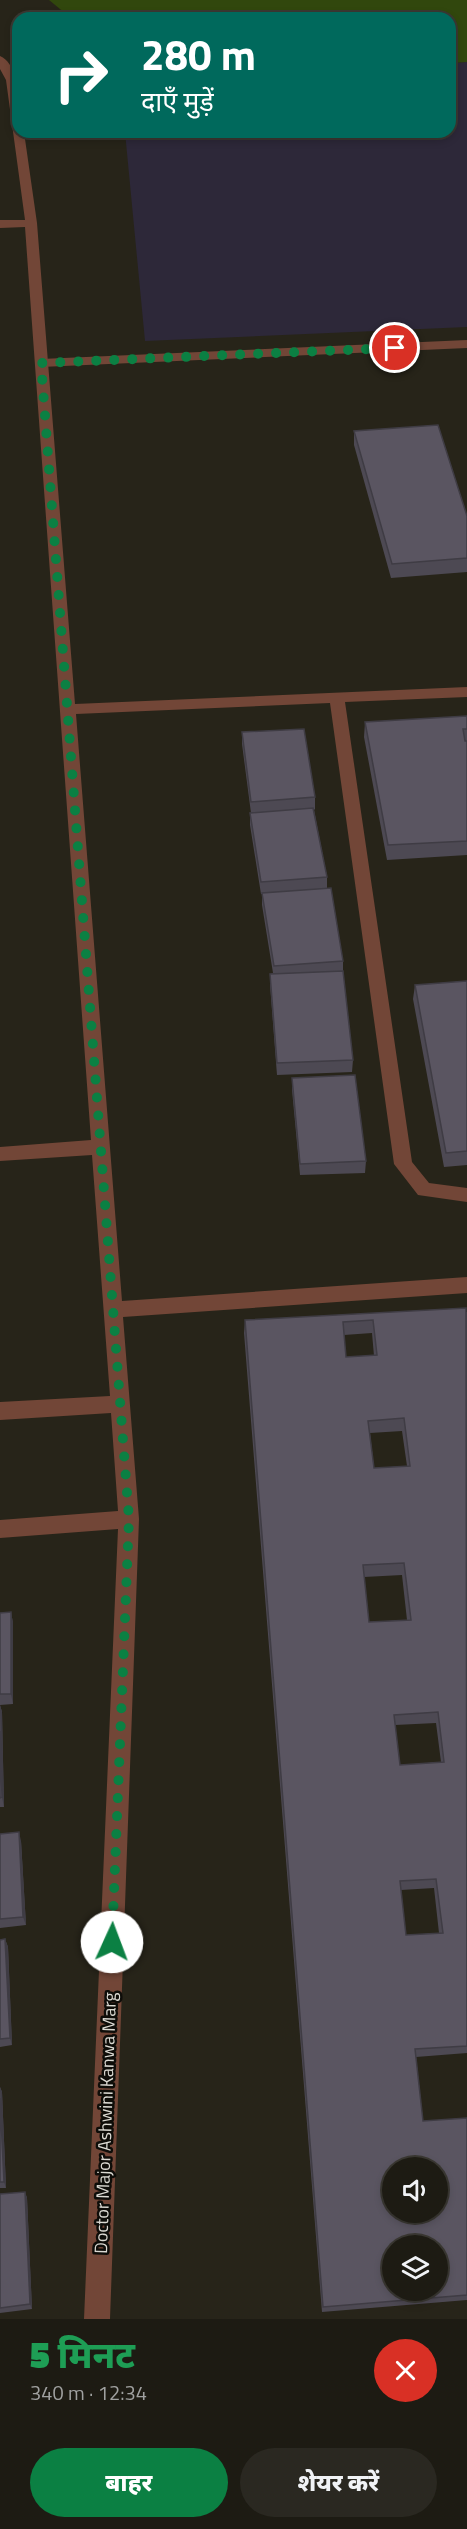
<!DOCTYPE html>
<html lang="hi">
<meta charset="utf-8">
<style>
:root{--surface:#1d1b13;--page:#2a2821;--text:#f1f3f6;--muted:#a0a1a0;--line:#3b3933;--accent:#0b8043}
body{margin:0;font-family:"Titillium Web","Noto Sans Devanagari",sans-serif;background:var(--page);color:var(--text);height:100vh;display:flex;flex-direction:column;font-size:22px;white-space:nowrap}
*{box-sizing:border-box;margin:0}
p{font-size:20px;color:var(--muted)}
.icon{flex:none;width:33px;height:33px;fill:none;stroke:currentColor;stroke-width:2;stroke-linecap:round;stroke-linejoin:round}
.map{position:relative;height:2319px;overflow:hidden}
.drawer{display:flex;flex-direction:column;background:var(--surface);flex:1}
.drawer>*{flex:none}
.guide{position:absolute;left:12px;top:12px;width:444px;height:126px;border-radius:18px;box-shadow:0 3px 9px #0003,0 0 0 2px var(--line);background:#00695c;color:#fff;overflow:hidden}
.buttons{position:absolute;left:382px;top:2157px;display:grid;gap:12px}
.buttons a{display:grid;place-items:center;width:66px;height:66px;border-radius:50%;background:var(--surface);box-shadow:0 3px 9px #0003,0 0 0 2px var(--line);font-size:30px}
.pin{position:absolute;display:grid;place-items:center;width:51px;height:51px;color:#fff;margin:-26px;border:3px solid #fff;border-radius:50%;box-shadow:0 2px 6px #0007}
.me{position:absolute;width:66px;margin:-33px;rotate:2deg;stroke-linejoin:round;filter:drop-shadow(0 0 4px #0008)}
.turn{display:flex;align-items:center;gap:21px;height:126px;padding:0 30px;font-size:27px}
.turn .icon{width:78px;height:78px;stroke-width:2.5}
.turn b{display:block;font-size:42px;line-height:51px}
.round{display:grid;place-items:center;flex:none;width:63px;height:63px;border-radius:32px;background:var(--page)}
.summary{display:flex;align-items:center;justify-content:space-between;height:102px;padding:0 30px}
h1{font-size:36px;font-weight:800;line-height:45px;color:#1e9e55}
.action{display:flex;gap:12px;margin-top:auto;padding:12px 30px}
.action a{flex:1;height:69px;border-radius:36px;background:var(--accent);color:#fff;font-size:24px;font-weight:800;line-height:69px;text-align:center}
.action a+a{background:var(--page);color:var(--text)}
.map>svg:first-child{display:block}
.industrial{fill:#2d2839}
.green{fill:#31470d}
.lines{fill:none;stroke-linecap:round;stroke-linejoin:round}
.service{fill:#724637;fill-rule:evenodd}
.minor{fill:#724637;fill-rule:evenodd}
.wall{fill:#4d4953;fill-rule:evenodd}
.shaded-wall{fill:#3f3c44}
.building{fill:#5a5561;stroke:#3f3c44;stroke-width:1.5;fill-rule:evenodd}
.route{stroke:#0b8043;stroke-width:10;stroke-dasharray:0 18}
.labels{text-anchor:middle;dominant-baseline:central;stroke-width:5;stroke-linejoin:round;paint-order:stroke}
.street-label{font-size:18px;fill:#dcdad3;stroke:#0e0d09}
</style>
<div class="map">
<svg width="467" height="2319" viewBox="0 0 467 2319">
<rect width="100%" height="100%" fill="#272419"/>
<!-- industrial -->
<path class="industrial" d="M 467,62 L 467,327 L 145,341 L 125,132 L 450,132 L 450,63 Z"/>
<!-- green -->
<path class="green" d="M 49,0 L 467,0 L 467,62 L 450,63 L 450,18 L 71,18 Z"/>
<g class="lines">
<!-- service -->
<path class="service" d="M 467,340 L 467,348 L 41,367 L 35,363 L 41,359 Z"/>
<!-- minor -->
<path class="minor" d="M 0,56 C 22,65 18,112 18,132 L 24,132 L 37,223 L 75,704 L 467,687 L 467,697 L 345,702 L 412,1162 L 429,1183 L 467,1188 L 467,1202 L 418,1195 L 394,1164 L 330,703 L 76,714 L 122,1301 L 467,1277 L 467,1293 L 123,1317 L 139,1519 L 110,2319 L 84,2319 L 118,1529 L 0,1538 L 0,1520 L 118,1511 L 111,1413 L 0,1420 L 0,1402 L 110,1396 L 92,1155 L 0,1161 L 0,1147 L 91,1140 L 25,227 L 0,228 L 0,220 L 25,220 L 6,80 L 0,69 Z"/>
</g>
<!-- wall -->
<path class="wall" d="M 354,431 L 467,516 L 467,572 L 391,578 L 354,445 Z
M 467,716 L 467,855 L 387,860 L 364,737 L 365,722 Z
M 242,732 L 315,797 L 315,809 L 314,810 L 327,877 L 327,888 L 343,961 L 343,971 L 353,1060 L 352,1072 L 277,1075 L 270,985 L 270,974 L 273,973 L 262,905 L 262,894 L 261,894 L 250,825 L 250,813 L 251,813 L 242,744 Z
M 467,981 L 467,1165 L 444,1167 L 413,999 L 415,985 Z
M 292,1078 L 366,1161 L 365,1173 L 300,1175 L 292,1090 Z
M 467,1312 L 467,2056 L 467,2053 L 416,2057 L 423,2121 L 467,2118 L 467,2300 L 322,2312 L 244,1333 L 245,1320 ZM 372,1333 L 374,1356 L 346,1357 L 344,1335 ZM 402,1431 L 407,1466 L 374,1468 L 370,1433 ZM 402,1575 L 407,1620 L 369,1622 L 364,1577 ZM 436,1723 L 441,1762 L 400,1765 L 395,1725 ZM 434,1888 L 439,1933 L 406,1935 L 401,1890 Z
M 11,1612 L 13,1623 L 13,1704 L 0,1705 L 0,1613 Z
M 0,1705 L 2,1712 L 4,1807 L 0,1807 Z
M 0,1834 L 21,1841 L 26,1925 L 0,1928 Z
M 5,1939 L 8,1947 L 12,2045 L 0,2047 L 0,1940 Z
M 0,2087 L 2,2092 L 6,2188 L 0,2188 Z
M 25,2192 L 27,2198 L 32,2309 L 0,2313 L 0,2194 Z"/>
<!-- shaded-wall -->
<path class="shaded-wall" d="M 11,1612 L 13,1623 L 13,1704 L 11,1694 Z
M 0,1705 L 2,1712 L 4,1807 L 2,1797 Z
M 19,1832 L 21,1841 L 26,1925 L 23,1917 Z
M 5,1939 L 8,1947 L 12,2045 L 10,2038 Z
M 0,2087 L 2,2092 L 6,2188 L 4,2182 Z
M 25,2192 L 27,2198 L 32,2309 L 30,2304 Z"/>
<!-- building -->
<path class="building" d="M 438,425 L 467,516 L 467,558 L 392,564 L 354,431 Z
M 467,716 L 467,729 L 463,729 L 465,741 L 467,741 L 467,841 L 388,845 L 365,722 Z
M 304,729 L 315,797 L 251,802 L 242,732 Z
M 313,808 L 327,877 L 261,882 L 250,813 Z
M 331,888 L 343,961 L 274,966 L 262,893 Z
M 343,971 L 353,1060 L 277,1063 L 270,974 Z
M 467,981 L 467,1151 L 446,1153 L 415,985 Z
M 355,1075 L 366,1161 L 300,1164 L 292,1078 Z
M 466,1308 L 467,2046 L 415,2049 L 423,2121 L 467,2118 L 467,2295 L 323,2307 L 245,1320 ZM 373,1320 L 377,1355 L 346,1357 L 343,1322 ZM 404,1418 L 410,1466 L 374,1468 L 368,1421 ZM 404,1563 L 411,1620 L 369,1622 L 363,1565 ZM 438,1712 L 444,1762 L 400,1765 L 394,1715 ZM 436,1879 L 443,1933 L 406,1935 L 400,1881 ZM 393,2168 L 438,2168 L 438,2212 L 393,2212 ZM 393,2246 L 438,2246 L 438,2290 L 393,2290 Z
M 11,1612 L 11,1694 L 0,1694 L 0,1613 Z
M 0,1731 L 2,1797 L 0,1798 Z
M 19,1832 L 23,1917 L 0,1919 L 0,1834 Z
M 5,1939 L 10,2038 L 0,2039 L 0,1940 Z
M 0,2098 L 4,2182 L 0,2182 Z
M 25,2192 L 30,2304 L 0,2308 L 0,2194 Z"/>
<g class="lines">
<!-- route -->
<path class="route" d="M 112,1942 L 129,1519 L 41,363 L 395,348"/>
</g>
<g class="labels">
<!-- street labels -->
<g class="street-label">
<text transform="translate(105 2123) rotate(-88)">Doctor Major Ashwini Kanwa Marg</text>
</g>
</g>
</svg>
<div class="buttons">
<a><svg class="icon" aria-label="sound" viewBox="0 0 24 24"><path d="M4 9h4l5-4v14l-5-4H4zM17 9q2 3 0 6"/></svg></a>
<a><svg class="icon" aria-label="layers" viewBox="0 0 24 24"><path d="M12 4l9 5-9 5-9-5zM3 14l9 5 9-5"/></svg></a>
</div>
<div class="pin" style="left:395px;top:348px;background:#d93025"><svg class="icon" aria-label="arrive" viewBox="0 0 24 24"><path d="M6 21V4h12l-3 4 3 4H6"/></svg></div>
<svg class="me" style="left:112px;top:1942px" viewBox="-20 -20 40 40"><circle r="19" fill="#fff"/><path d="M0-13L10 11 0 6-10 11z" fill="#0b8043"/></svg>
<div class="guide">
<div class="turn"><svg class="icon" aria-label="right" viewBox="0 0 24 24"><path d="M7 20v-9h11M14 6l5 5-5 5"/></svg><div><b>280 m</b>दाएँ मुड़ें</div></div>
</div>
</div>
<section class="drawer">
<div class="summary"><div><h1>5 मिनट</h1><p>340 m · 12:34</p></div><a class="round" style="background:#d93025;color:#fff"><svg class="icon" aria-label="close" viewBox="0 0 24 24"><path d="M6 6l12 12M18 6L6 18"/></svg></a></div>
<div class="action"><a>बाहर</a><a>शेयर करें</a></div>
</section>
